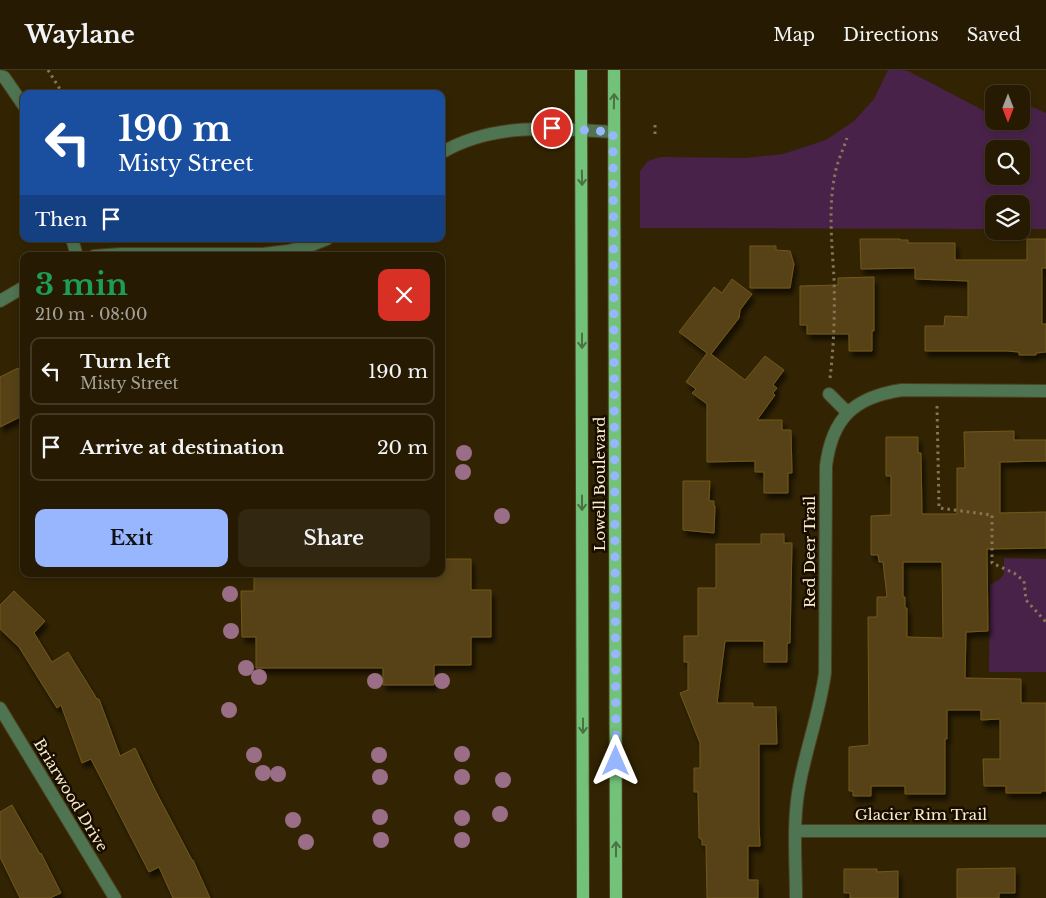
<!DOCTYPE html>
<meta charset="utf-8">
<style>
:root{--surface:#261b02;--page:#322811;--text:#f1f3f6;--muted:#a4a199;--line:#423924;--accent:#97b6fd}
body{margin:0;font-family:"Libre Baskerville",serif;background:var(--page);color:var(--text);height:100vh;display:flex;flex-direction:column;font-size:19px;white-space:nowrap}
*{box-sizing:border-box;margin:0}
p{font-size:16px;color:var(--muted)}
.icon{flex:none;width:28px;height:28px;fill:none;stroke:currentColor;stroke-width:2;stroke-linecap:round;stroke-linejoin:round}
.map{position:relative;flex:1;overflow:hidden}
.side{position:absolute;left:20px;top:182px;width:425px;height:325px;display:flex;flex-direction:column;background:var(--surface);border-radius:10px;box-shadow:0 2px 8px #0003,0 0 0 1px var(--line)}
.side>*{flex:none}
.hud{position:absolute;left:20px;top:20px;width:425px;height:152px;border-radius:10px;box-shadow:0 2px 8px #0003,0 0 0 1px var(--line);background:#1a4fa0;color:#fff;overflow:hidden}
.needle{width:32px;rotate:180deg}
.controls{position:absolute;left:985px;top:15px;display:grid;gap:10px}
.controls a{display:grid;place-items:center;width:45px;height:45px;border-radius:10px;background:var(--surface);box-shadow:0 2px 8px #0003,0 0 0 1px var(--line);font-size:25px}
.pin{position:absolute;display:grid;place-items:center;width:42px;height:42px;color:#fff;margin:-21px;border:2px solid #fff;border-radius:50%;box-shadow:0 1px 5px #0007}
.me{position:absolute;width:55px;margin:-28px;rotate:0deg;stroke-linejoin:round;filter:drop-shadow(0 0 4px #0008)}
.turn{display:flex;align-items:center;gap:18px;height:105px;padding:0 15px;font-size:22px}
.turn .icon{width:65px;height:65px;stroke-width:2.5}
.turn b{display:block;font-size:35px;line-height:42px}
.then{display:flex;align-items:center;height:48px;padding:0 15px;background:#0003;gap:10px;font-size:19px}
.round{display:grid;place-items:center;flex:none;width:52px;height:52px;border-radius:10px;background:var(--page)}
.summary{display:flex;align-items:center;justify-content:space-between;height:85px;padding:0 15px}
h1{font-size:30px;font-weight:800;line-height:38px;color:#1e9e55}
.button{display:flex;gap:10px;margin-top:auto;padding:10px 15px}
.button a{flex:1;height:58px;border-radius:10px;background:var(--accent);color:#111;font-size:20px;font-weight:800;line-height:58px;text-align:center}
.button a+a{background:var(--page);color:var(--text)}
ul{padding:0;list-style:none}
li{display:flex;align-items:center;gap:15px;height:68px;margin:0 10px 8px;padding:0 5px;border:2px solid var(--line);border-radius:10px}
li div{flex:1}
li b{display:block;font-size:19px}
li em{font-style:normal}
header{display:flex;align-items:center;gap:30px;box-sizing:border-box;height:70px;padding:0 25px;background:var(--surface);border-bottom:1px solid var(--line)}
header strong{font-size:24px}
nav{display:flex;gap:28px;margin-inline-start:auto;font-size:18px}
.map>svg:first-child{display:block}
.green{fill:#49224a;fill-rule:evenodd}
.building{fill:#564312;stroke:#725917;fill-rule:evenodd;filter:url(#shadow)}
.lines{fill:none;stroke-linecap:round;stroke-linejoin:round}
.minor-casing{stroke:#4e401f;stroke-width:14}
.major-casing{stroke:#4e401f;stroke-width:14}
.path{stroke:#847656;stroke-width:3;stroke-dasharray:2.5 4;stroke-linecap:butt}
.minor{stroke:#4f7452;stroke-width:12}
.major{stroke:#73c27a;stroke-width:12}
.tree{fill:#9a6e86}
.oneway{stroke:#4a7143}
.route{stroke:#97b6fd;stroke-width:9;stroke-dasharray:0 16.2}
.labels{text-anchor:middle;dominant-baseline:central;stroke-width:5;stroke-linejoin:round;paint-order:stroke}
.street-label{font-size:15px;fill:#f9ebcc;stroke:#180e00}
</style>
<header>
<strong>Waylane</strong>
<nav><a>Map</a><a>Directions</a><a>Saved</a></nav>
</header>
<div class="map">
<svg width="1046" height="828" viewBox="0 0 1046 828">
<defs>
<filter id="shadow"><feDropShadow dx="3" dy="5.5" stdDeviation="2.5" flood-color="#0009"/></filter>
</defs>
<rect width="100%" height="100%" fill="#322403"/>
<!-- green -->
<path class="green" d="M 888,0 L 903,0 L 910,2 L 994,46 L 994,51 L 1021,51 L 1021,32 L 1046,43 L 1046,159 L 1021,159 L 1021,134 L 994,134 L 994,159 L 640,158 L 640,101 L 648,91 L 661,87 L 746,88 L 783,84 L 826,70 L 854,51 L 874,29 ZM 994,79 L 1021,79 L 1021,106 L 994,106 Z
M 1004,488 L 1046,489 L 1046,602 L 989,602 L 990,515 L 999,510 L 1004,504 Z"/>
<!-- building -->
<path class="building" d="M 860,169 L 900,169 L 901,170 L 908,170 L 908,173 L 955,173 L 955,190 L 1027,190 L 1027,169 L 1046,169 L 1046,198 L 1042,198 L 1042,254 L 1046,254 L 1046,282 L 1036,283 L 1036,285 L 1019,285 L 1019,282 L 1007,281 L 925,281 L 925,256 L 944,256 L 945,246 L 968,247 L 968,211 L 915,209 L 915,198 L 861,199 Z
M 750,176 L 776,176 L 776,180 L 790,181 L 794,194 L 790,218 L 750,218 Z
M 874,207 L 874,261 L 872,261 L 872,281 L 849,281 L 849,264 L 807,264 L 807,255 L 800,255 L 800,216 L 838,215 L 838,208 Z
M 732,209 L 752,224 L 740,240 L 739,248 L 711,284 L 745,310 L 765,286 L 784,300 L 773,315 L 777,318 L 773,323 L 775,325 L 757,350 L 782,350 L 782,360 L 791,360 L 792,403 L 788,403 L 788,423 L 764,423 L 764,402 L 755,402 L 755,391 L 707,392 L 707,334 L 692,323 L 696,319 L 686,312 L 707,283 L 679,262 L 714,217 L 722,223 Z
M 18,298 L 24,308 L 24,345 L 0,357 L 0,307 Z
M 1014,361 L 1014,370 L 1046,370 L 1046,391 L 1000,392 L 1000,443 L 1046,442 L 1046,478 L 987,479 L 988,561 L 966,562 L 965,608 L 1021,609 L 1021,633 L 1046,633 L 1046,721 L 1041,721 L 1041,723 L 1006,723 L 1006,716 L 984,716 L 983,689 L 1000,689 L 1000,649 L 981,650 L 981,640 L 947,640 L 947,669 L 945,669 L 945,724 L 905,724 L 905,716 L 871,716 L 871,726 L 853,726 L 853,721 L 849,721 L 849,677 L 869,675 L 868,547 L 877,547 L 877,527 L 887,527 L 883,492 L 879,492 L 878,485 L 871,485 L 871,446 L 891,445 L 891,406 L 886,406 L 886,367 L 918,367 L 918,383 L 921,383 L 922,444 L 957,444 L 957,398 L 965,398 L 964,362 ZM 903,492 L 942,492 L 943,568 L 907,567 L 907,538 L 905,538 L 905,527 L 903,527 Z
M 683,411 L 710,411 L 709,431 L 714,431 L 714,436 L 715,436 L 714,463 L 683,460 Z
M 761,464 L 784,464 L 784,473 L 792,473 L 790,573 L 787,573 L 787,592 L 764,592 L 764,571 L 725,571 L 717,633 L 753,633 L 753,637 L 776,637 L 777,674 L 759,674 L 759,754 L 760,776 L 748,776 L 748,810 L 758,810 L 758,828 L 707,828 L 706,775 L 702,775 L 702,770 L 699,768 L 698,722 L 694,722 L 694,698 L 700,698 L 700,673 L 680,623 L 688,620 L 688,592 L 684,592 L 684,566 L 698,566 L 698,518 L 716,518 L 716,474 L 761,474 Z
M 441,489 L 471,489 L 471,520 L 491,520 L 491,567 L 471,567 L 471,595 L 434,595 L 434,615 L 383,615 L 383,598 L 256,598 L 256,567 L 242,567 L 241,521 L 254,521 L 254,504 L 441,504 Z
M 14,521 L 45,551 L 34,563 L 52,592 L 68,582 L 97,629 L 99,629 L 120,686 L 135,678 L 156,722 L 192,790 L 193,790 L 210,828 L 173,828 L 159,797 L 149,802 L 91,689 L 82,693 L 61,635 L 57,638 L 19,577 L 0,559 L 0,535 Z
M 12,735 L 40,784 L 41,783 L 61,823 L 50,828 L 20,828 L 0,787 L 0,742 Z
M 1015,798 L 1015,823 L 999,823 L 999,828 L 957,828 L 957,799 Z
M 844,799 L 877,799 L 877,802 L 898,801 L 898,828 L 850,828 L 850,823 L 844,823 Z"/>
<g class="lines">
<!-- minor casing -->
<g class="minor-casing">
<path id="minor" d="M 0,6 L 4,7 L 24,36
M 441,83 C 493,52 555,58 613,62
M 72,169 L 77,186
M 94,186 L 121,184 L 263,184 L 288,181 L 312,175 L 327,169
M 0,231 L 24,217
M 829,324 L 848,343
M 0,638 L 115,828
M 796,761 L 1046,761
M 796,828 C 796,790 792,750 800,712 C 807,676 820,640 825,603 L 826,396 C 832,348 854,327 902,320 L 1046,321"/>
</g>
<!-- major casing -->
<g class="major-casing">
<path id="major" d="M 581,0 L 583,828
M 614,0 L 616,828"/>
</g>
<!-- path -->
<path class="path" d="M 48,0 L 63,24
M 655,55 L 655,65
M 830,308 C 834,275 835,241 834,208 C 832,174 828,138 835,104 C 837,92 843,80 847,68
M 937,336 L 939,438 L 992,445 L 992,493 L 1014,503 L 1024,511 L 1026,530 L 1046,552"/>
<!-- minor -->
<use href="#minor" class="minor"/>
<!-- major -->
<use href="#major" class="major"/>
</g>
<!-- trees -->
<g class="tree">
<circle cx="464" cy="383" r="8"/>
<circle cx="463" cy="402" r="8"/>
<circle cx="502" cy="446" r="8"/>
<circle cx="230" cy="524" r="8"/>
<circle cx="231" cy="561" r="8"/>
<circle cx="246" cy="598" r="8"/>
<circle cx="259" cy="607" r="8"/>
<circle cx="375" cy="611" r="8"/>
<circle cx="442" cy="611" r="8"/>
<circle cx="229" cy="640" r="8"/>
<circle cx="462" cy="684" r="8"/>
<circle cx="254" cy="685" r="8"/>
<circle cx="379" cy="685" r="8"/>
<circle cx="263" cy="703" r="8"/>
<circle cx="278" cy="704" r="8"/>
<circle cx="380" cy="707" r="8"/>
<circle cx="462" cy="707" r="8"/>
<circle cx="503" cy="710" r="8"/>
<circle cx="500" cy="744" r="8"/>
<circle cx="380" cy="747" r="8"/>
<circle cx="462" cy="748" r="8"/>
<circle cx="293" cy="750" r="8"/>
<circle cx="381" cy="770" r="8"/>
<circle cx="462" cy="770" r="8"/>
<circle cx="306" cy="772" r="8"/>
</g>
<!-- one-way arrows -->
<defs><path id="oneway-shaft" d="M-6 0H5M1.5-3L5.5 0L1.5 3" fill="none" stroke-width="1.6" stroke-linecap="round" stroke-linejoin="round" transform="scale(1.25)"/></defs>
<g class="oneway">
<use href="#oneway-shaft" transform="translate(614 31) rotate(-89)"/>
<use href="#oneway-shaft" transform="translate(582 108) rotate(89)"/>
<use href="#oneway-shaft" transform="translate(582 271) rotate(90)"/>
<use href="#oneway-shaft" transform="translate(582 433) rotate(90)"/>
<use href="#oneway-shaft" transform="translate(583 656) rotate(90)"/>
<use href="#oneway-shaft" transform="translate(616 779) rotate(-90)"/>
</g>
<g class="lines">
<!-- route -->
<path class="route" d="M 552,58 L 613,62 L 616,691"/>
</g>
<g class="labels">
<!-- street labels -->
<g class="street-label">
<text transform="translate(599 414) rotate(-90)">Lowell Boulevard</text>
<text transform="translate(809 482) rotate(-90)">Red Deer Trail</text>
<text transform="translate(71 725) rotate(59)">Briarwood Drive</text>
<text x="921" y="744">Glacier Rim Trail</text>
</g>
</g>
</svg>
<div class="controls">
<a><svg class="needle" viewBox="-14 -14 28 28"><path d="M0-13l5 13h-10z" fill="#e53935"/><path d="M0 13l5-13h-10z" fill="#a4a199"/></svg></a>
<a><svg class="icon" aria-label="search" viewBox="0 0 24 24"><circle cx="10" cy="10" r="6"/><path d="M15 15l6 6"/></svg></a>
<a><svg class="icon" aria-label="layers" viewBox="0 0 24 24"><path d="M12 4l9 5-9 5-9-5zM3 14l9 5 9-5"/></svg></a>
</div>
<div class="pin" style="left:552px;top:58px;background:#d93025"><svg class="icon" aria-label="arrive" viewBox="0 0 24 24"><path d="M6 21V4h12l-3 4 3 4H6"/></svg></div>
<svg class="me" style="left:616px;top:691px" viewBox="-20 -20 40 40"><path d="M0-17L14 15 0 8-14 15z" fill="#97b6fd" stroke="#fff" stroke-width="4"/></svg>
<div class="hud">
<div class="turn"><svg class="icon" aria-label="left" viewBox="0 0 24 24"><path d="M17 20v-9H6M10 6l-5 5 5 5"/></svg><div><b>190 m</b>Misty Street</div></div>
<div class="then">Then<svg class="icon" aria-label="arrive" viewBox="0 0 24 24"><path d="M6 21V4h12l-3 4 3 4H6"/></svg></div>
</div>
<section class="side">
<div class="summary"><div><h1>3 min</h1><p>210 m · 08:00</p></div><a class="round" style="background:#d93025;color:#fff"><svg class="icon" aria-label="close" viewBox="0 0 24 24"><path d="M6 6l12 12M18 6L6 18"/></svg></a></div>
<ul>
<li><svg class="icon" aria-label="left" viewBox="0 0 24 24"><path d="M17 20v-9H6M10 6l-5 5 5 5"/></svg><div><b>Turn left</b><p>Misty Street</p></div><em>190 m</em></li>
<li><svg class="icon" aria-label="arrive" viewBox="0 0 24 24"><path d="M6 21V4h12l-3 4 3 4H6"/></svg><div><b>Arrive at destination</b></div><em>20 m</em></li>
</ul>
<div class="button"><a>Exit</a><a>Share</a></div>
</section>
</div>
